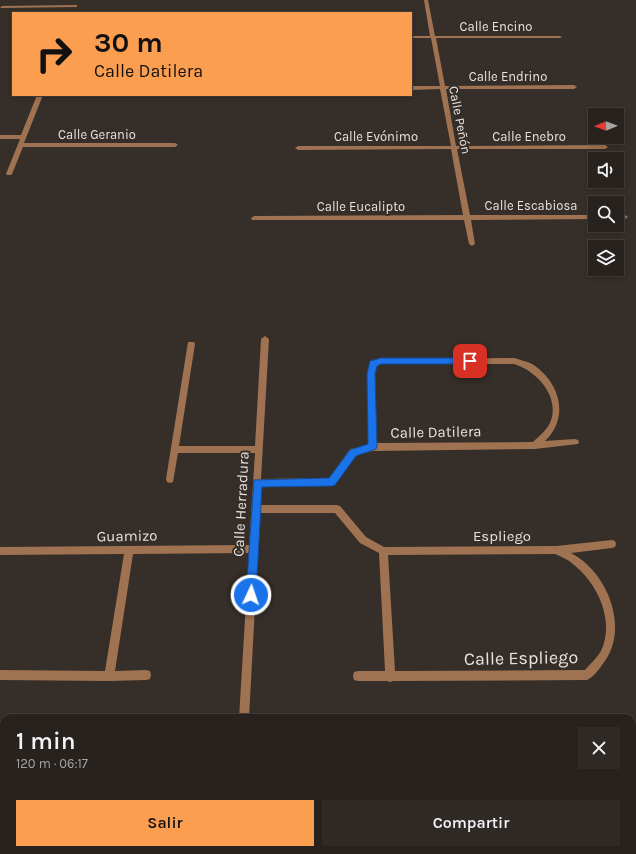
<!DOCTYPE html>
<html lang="es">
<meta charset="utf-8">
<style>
:root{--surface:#28221e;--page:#302a27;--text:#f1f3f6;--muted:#a5a4a4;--line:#443f3c;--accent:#fb9e50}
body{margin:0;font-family:Karla,sans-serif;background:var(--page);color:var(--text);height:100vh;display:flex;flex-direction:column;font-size:15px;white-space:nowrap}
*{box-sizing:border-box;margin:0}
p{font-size:13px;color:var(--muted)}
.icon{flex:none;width:22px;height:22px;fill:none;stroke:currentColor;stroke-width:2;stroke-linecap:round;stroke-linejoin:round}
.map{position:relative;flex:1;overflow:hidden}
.details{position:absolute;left:0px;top:714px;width:636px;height:140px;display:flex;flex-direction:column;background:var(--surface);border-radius:12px 12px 0 0;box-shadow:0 2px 6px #0003,0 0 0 1px var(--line)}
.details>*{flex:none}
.top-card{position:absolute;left:12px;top:12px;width:400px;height:84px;border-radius:0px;box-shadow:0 2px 6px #0003,0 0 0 1px var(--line);background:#fb9e50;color:#111;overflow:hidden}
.needle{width:26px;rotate:269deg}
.tools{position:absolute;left:588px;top:108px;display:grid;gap:8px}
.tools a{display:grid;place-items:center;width:36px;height:36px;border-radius:0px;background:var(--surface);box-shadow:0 2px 6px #0003,0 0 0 1px var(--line);font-size:20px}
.pin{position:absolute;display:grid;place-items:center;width:34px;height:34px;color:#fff;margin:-17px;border-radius:8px;box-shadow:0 2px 6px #0006}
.me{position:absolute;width:44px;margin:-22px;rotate:3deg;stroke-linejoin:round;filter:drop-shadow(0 0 3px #0008)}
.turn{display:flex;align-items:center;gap:14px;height:84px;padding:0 16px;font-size:18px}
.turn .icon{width:52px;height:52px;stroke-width:2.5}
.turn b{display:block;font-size:28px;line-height:34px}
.round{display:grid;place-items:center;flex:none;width:42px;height:42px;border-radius:0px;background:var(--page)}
.summary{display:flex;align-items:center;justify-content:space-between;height:68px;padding:0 16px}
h1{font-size:24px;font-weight:600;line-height:30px}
.button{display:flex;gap:8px;margin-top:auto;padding:8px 16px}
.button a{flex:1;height:46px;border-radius:0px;background:var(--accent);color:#111;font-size:16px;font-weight:600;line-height:46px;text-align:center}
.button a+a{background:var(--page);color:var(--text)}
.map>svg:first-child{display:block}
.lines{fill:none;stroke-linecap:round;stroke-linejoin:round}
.minor{fill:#9f7351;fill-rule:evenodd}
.route{fill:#1a73e8;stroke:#114b97}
.labels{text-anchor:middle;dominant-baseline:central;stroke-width:4;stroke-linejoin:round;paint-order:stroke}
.far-street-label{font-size:13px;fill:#e7e2de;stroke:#362e28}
.street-label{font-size:15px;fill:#e7e2de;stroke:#362e28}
.near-street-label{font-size:18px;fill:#e7e2de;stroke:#362e28}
</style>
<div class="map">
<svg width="636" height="854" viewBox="0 0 636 854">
<rect width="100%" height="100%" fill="#362e28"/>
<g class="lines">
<!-- minor -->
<path class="minor" d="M 424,0 L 428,0 L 435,36 L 560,36 L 562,37 L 560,38 L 436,38 L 445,86 L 574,85 L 577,87 L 574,89 L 446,89 L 456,146 L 605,145 L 608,147 L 605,149 L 457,149 L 470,215 L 595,215 L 595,219 L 471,220 L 475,244 L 472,246 L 469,244 L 464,220 L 252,220 L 251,218 L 254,216 L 463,215 L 451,149 L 298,150 L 295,148 L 298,146 L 451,146 L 440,89 L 411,90 L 411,86 L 440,86 L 431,38 L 411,38 L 411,36 L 430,36 Z
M 75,5 L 77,5 L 77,7 L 0,8 L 2,6 Z
M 37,95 L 43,95 L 24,143 L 175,143 L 178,145 L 175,147 L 23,147 L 12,174 L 11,175 L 7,175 L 6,174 L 20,139 L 0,139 L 0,135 L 21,135 Z
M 617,215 L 625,215 L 628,217 L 625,219 L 617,219 Z
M 265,336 L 269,339 L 261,479 L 330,478 L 350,449 L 369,445 L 367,374 L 370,362 L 378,359 L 514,358 C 520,360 526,361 532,364 C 560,382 570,417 545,441 L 575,439 L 578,440 L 579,442 L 578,444 L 535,449 L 373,451 L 356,455 L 335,485 L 332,486 L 261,487 L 260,505 L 337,505 L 340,506 L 366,537 L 384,547 L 556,546 L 612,540 L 615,541 L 616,544 L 615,547 L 612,548 L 571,553 C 608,572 631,630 602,665 C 598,671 593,677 587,680 L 393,681 L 390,682 L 387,681 L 358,681 L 354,680 L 353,676 L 354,672 L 358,671 L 385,671 L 379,553 L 360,543 L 335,513 L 260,513 L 249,718 L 239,718 L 249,553 L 133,554 L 115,671 L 146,670 L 150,671 L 151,675 L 150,679 L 146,680 L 109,681 L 0,680 L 0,670 L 105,671 L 124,554 L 0,555 L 0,547 L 249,545 L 255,453 L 178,453 L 173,482 L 170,483 L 167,482 L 166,479 L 188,342 L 194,342 L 195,344 L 179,446 L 255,446 L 261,339 ZM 381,364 L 514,364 C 537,371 561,397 550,423 C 546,431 539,436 533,442 L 377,443 L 375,374 L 376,366 ZM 555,554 C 562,557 569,560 574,565 C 598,584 615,621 601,651 C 597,658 590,664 585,670 L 395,671 L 388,555 Z
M 0,830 L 4,830 L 4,842 L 0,842 Z
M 632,845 L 636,848 L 636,854 L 626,854 L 624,850 L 632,850 Z
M 56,850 L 68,850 L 68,854 L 56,854 Z
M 231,850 L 243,850 L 242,854 L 230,854 Z
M 399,850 L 411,850 L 411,854 L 399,854 Z"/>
</g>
<!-- route -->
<path class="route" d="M 381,358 L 470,358 L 474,361 L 470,364 L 381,364 L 377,366 L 375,374 L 377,446 L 376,449 L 356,456 L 335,485 L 332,486 L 262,487 L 256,595 L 255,598 L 251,600 L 247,598 L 246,595 L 254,480 L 329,478 L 350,450 L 368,444 L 367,374 L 370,361 Z"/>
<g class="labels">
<!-- far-street labels -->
<g class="far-street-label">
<text x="496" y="26">Calle Encino</text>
<text x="508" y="76">Calle Endrino</text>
<text transform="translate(460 120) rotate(79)">Calle Peñón</text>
<text x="97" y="134">Calle Geranio</text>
<text x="376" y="136">Calle Evónimo</text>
<text x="529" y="136">Calle Enebro</text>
<text x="531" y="205">Calle Escabiosa</text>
<text x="361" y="206">Calle Eucalipto</text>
</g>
<!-- street labels -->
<g class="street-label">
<text transform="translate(436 432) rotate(-1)">Calle Datilera</text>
<text transform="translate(241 504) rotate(-87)">Calle Herradura</text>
<text transform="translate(127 536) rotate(-1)">Guamizo</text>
<text x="502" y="536">Espliego</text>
</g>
<!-- near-street labels -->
<g class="near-street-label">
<text transform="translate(521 658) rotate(-1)">Calle Espliego</text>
</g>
</g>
</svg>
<div class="tools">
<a><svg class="needle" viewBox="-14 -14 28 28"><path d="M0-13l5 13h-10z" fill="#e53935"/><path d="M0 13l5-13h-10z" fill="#a5a4a4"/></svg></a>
<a><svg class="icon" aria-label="sound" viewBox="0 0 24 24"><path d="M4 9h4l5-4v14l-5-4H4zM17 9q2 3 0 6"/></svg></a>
<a><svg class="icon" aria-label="search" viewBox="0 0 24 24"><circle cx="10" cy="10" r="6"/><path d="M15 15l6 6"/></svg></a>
<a><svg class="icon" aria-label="layers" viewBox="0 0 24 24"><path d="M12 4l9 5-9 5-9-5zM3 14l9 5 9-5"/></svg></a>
</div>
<div class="pin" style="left:470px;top:361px;background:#d93025"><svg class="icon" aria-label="arrive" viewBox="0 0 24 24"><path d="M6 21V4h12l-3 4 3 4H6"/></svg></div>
<svg class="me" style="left:251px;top:595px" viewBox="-20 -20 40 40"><circle r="17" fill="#1a73e8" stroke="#fff" stroke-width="3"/><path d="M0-11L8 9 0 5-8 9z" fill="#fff"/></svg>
<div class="top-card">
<div class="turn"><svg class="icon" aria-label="right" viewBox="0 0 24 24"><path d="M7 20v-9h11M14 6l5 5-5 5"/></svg><div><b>30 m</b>Calle Datilera</div></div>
</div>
<section class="details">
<div class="summary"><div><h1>1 min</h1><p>120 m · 06:17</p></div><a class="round"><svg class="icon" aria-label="close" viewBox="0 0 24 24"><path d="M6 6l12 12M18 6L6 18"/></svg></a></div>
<div class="button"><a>Salir</a><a>Compartir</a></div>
</section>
</div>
